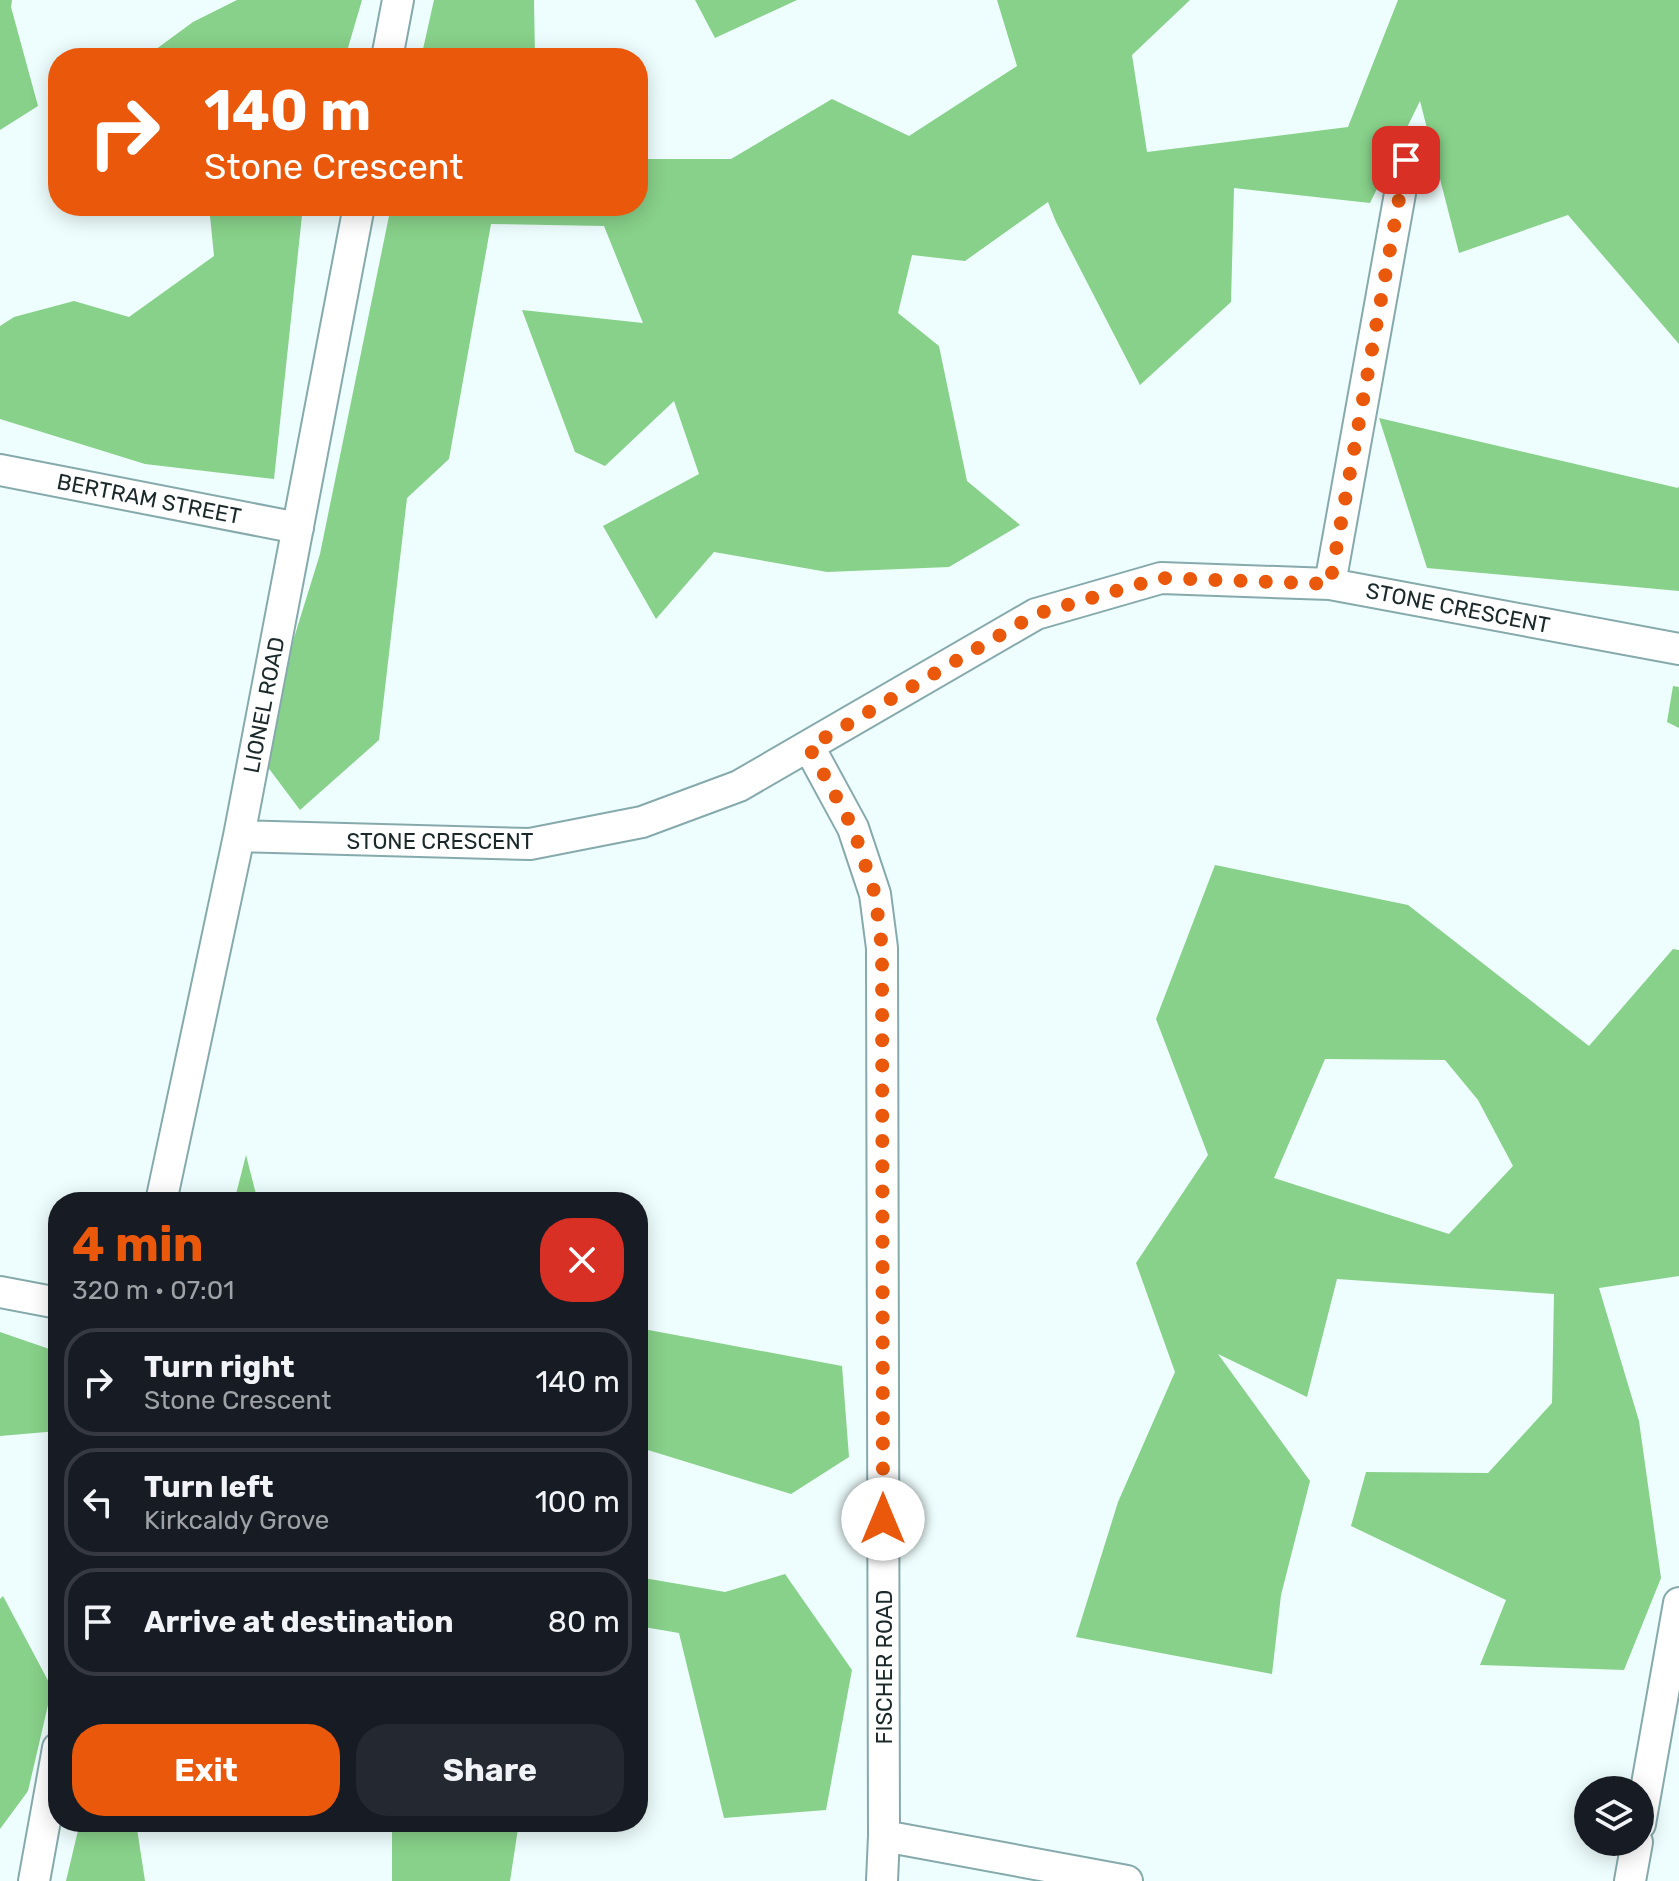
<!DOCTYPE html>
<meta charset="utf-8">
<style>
:root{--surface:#171b24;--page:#242831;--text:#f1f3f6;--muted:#9ea1a6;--line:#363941;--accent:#ea580c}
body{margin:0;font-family:Rubik,sans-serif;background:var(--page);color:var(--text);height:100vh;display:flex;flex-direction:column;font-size:30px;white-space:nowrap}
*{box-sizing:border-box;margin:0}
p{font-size:26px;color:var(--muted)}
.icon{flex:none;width:44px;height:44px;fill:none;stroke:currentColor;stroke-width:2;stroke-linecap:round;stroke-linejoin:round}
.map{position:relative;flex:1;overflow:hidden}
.side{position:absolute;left:48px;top:1192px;width:600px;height:640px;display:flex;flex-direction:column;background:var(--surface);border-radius:32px;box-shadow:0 4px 20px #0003}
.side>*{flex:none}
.top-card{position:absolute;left:48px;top:48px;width:600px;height:168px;border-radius:32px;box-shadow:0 4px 20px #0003;background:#ea580c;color:#fff;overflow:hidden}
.fabs{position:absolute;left:1574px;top:1776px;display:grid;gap:16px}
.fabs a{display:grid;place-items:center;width:80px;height:80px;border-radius:50%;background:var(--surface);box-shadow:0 4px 20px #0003;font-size:40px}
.pin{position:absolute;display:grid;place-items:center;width:68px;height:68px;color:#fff;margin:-34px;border-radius:16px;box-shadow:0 4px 12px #0006}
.me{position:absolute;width:88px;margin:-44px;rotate:0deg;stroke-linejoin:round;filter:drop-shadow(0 0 6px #0008)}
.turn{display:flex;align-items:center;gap:28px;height:168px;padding:0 24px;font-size:36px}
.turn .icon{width:104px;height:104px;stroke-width:2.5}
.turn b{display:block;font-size:56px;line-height:68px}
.round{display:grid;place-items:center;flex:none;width:84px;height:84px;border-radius:32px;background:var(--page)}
.overview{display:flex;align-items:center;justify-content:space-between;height:136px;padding:0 24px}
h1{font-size:48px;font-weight:700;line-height:60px;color:var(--accent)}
.action{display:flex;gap:16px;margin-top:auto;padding:16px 24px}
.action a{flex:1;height:92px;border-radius:32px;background:var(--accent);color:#fff;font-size:32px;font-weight:700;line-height:92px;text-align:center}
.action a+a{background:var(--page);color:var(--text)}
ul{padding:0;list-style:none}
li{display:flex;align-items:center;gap:24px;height:108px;margin:0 16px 12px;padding:0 8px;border:4px solid var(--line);border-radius:32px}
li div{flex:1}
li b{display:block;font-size:30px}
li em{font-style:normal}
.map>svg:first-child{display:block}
.forest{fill:#88d18a;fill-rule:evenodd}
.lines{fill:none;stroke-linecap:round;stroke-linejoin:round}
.street-casing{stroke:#86aaac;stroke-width:34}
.street{stroke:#fff;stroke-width:30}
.route{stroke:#ea580c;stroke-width:14;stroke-dasharray:0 25.2}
.labels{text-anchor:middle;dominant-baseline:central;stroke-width:6;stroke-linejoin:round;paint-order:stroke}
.street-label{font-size:22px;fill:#1b292a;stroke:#fff}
</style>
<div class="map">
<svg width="1679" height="1881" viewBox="0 0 1679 1881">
<rect width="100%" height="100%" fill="#eefdfd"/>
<!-- forest -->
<path class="forest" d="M 0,0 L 12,0 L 11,7 L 38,106 L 0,130 Z
M 237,0 L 362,0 L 345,58 L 144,58 L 193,22 Z
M 434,0 L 534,0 L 535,58 L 421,58 Z
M 695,0 L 797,0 L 715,38 Z
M 997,0 L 1190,0 L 1132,55 L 1147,152 L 1348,127 L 1398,0 L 1679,0 L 1679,344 L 1568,215 L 1459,253 L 1420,101 L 1370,203 L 1234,188 L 1231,302 L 1140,385 L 1056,222 L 1048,202 L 965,261 L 912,255 L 898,313 L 939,346 L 967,481 L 1020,525 L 949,567 L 827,572 L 714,552 L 656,619 L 603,526 L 699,474 L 674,401 L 605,466 L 575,452 L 522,310 L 643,323 L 604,226 L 491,224 L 449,459 L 407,498 L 379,740 L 300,810 L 258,754 L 320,554 L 391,206 L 638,206 L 638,159 L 731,159 L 832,99 L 909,136 L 1017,66 Z
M 209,206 L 303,206 L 274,479 L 145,464 L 0,419 L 0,326 L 14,317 L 74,301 L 129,317 L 214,256 Z
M 1379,418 L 1678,488 L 1679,486 L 1679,591 L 1427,568 Z
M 1673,686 L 1679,687 L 1679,728 L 1667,722 Z
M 1215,865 L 1408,905 L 1589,1046 L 1673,949 L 1679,950 L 1679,1276 L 1599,1288 L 1639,1421 L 1661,1578 L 1624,1670 L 1480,1665 L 1506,1600 L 1351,1526 L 1366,1472 L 1488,1473 L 1552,1403 L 1554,1294 L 1337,1279 L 1307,1397 L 1218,1354 L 1310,1481 L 1281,1595 L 1272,1674 L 1076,1637 L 1118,1502 L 1175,1372 L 1136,1263 L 1208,1155 L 1156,1019 ZM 1325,1059 L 1445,1060 L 1478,1100 L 1513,1166 L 1449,1234 L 1274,1178 Z
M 246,1155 L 258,1202 L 234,1202 Z
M 638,1328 L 842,1366 L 849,1457 L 791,1494 L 638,1447 Z
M 0,1332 L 58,1352 L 58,1431 L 0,1436 Z
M 785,1574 L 852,1670 L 826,1810 L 724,1818 L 679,1633 L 638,1626 L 638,1577 L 725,1592 Z
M 3,1596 L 52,1688 L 28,1791 L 0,1829 L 0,1599 Z
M 80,1822 L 136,1822 L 145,1881 L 66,1881 Z
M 392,1822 L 519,1822 L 510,1881 L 392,1881 Z"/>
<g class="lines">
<!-- street casing -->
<g class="street-casing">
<path id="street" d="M 387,58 L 398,0
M 0,470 L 298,528
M 1330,584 L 1406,160
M 809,747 L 853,828 L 875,894 L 882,948 L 884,1836 L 882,1881
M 239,836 L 530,844 L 642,822 L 739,786 L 1036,614 L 1161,578 L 1330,584 L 1679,649
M 161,1202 L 239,836 L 359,206
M 0,1292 L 58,1303
M 1640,1824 L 1679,1603
M 884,1836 L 1127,1881
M 34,1881 L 58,1748
M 1630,1881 L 1637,1842"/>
</g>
<!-- street -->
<use href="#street" class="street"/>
</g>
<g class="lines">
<!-- route -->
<path class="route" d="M 883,1519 L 882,948 L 875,894 L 853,828 L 809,747 L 1036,614 L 1161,578 L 1330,584 L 1406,160"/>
</g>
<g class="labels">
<!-- street labels -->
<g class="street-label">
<text transform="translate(149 499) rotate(11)">BERTRAM STREET</text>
<text transform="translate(1458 608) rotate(11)">STONE CRESCENT</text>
<text transform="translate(264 705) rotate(-79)">LIONEL ROAD</text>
<text x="440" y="841">STONE CRESCENT</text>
<text transform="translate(884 1667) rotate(-90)">FISCHER ROAD</text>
</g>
</g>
</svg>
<div class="fabs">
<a><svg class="icon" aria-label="layers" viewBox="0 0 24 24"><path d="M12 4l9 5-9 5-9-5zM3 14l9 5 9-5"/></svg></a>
</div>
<div class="pin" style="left:1406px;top:160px;background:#d93025"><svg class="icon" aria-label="arrive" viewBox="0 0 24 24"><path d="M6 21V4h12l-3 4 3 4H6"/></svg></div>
<svg class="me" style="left:883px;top:1519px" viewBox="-20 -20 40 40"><circle r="19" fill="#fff"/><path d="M0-13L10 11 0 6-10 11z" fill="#ea580c"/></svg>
<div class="top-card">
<div class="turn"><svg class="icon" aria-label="right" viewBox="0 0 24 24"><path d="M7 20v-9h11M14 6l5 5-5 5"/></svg><div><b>140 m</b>Stone Crescent</div></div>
</div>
<section class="side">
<div class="overview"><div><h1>4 min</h1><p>320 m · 07:01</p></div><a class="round" style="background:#d93025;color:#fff"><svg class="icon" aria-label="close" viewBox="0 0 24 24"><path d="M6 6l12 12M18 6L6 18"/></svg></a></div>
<ul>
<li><svg class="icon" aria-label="right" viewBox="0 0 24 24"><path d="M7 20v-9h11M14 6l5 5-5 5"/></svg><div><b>Turn right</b><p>Stone Crescent</p></div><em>140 m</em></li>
<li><svg class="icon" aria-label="left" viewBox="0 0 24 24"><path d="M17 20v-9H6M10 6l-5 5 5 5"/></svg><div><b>Turn left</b><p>Kirkcaldy Grove</p></div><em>100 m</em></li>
<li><svg class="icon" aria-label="arrive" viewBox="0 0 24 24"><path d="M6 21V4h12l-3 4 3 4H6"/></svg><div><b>Arrive at destination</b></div><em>80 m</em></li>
</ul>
<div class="action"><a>Exit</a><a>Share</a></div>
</section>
</div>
